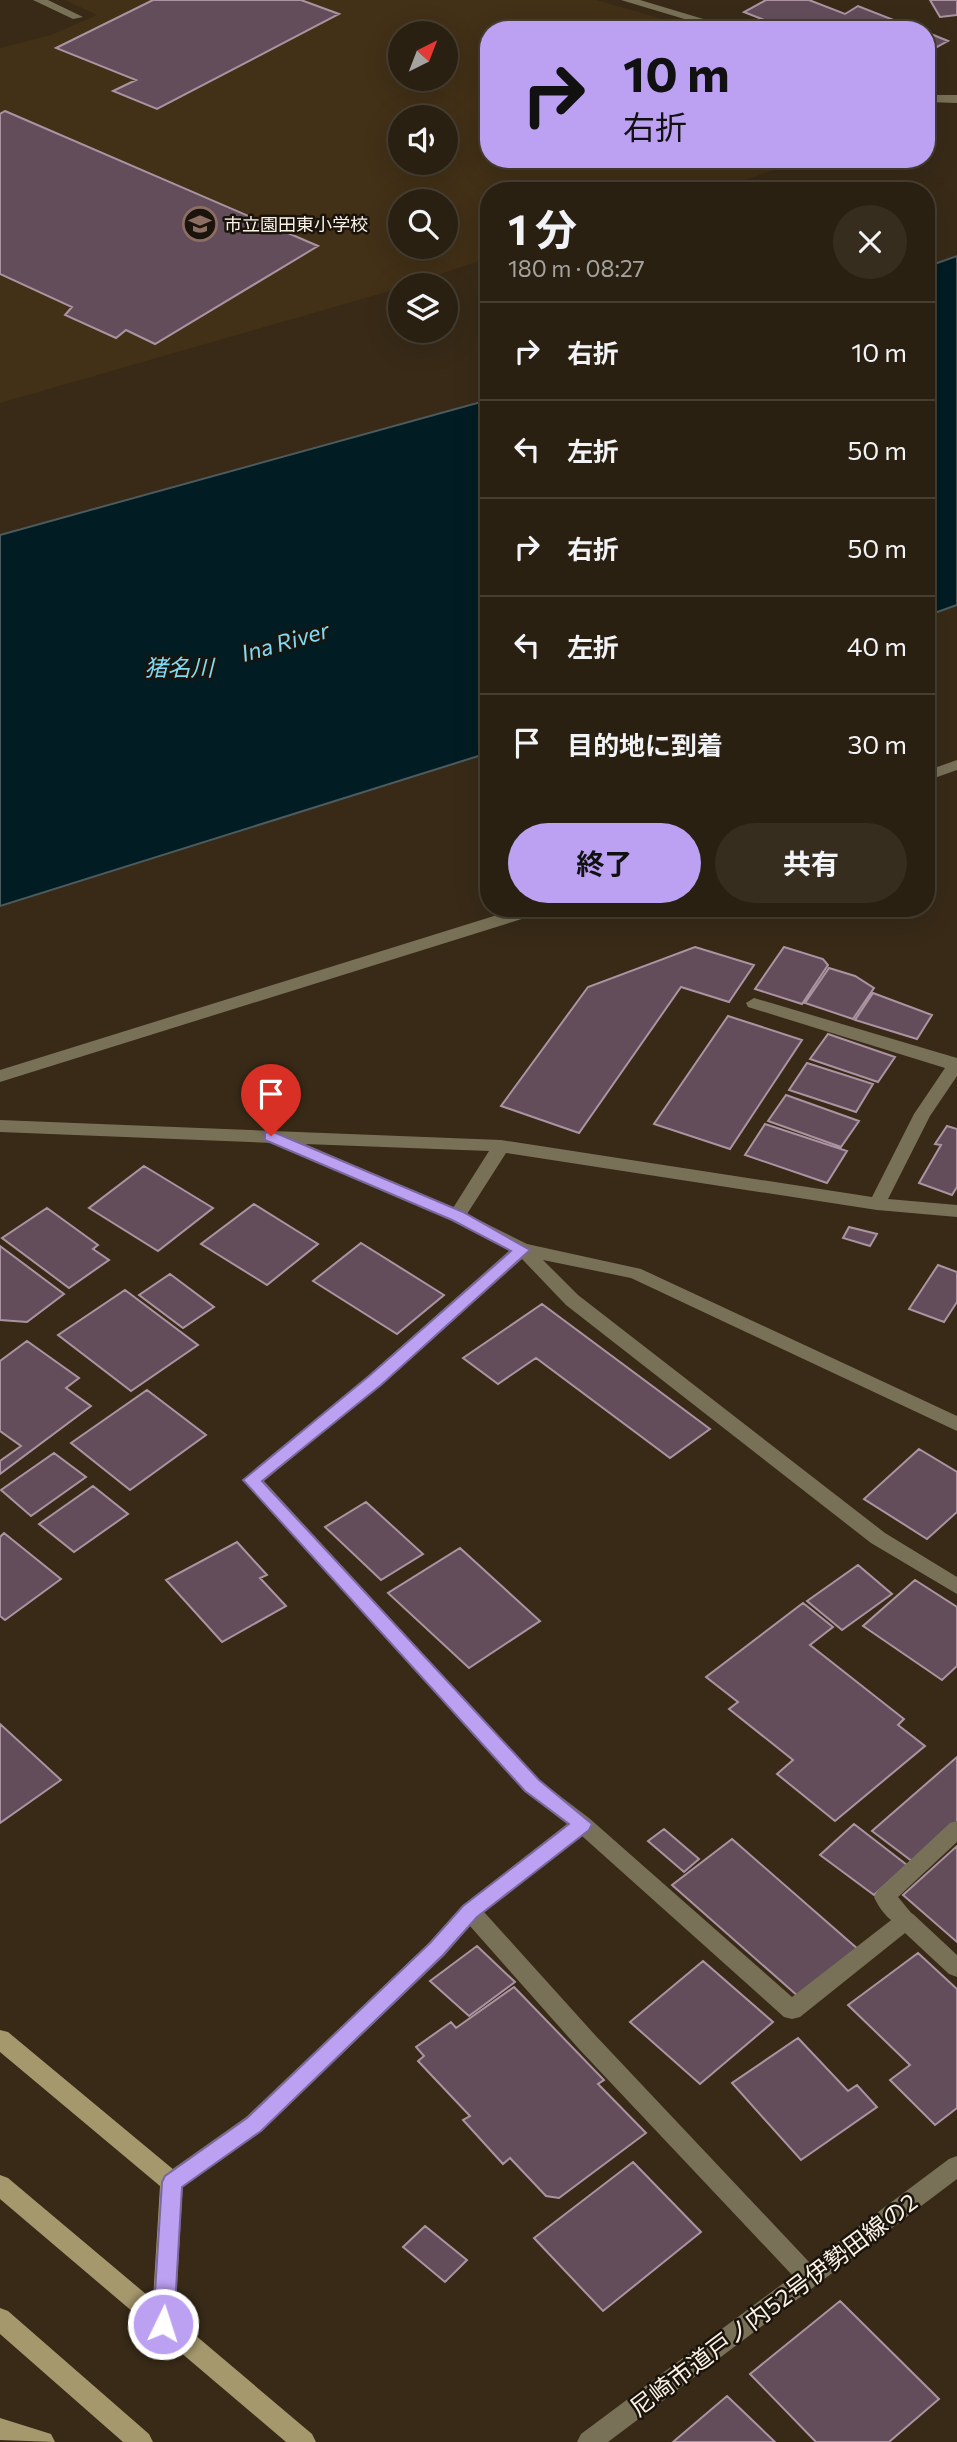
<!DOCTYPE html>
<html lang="ja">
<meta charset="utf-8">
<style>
:root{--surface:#2a2011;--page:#362d1f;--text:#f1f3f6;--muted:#a5a39f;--line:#463e31;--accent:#bca0f2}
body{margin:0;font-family:Commissioner,"Noto Sans JP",sans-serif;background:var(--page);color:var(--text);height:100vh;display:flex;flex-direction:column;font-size:26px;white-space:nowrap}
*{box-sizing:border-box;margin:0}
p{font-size:23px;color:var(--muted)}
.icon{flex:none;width:38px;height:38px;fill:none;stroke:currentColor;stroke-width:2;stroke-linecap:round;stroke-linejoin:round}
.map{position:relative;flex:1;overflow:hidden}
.sheet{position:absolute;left:480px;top:182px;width:455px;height:735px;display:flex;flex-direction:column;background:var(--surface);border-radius:28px;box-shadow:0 7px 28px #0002,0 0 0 2px var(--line)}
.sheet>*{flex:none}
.hud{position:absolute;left:480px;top:21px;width:455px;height:147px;border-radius:28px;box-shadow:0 7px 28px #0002,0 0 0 2px var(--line);background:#bca0f2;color:#111;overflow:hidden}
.needle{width:46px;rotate:42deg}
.controls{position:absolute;left:388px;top:21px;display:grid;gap:14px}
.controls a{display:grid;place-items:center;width:70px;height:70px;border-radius:50%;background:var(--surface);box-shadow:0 7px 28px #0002,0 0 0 2px var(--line);font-size:35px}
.pin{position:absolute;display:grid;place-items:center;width:60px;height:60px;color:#fff;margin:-72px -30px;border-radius:50% 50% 50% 0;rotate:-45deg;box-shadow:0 0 7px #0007}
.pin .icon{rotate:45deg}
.me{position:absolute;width:77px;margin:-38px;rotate:4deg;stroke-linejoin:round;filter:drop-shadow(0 0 5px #0008)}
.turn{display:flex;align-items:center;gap:24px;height:147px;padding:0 28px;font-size:32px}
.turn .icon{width:91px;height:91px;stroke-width:2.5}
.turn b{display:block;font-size:49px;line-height:60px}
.round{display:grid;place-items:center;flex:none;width:74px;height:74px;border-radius:37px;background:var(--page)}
.headline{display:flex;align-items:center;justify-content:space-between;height:119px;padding:0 28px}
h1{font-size:42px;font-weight:700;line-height:52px}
.primary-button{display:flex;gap:14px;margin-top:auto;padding:14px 28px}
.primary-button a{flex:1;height:80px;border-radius:42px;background:var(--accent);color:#111;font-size:28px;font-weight:700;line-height:80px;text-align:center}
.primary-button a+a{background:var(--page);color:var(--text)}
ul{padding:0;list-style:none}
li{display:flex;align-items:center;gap:21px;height:98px;padding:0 28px;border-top:2px solid var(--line)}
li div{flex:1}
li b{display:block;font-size:26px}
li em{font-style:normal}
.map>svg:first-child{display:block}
.built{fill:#423017;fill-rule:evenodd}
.water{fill:#011c23;stroke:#4c5c5e;stroke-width:2}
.building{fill:#634d5b;stroke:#ac93a2;stroke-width:2}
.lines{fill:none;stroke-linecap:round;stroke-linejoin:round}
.lane{fill:#797157;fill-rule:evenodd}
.street{fill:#797157;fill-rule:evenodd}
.secondary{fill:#a5986d;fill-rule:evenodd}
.route{fill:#bca0f2;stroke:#7a689d;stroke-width:2}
.labels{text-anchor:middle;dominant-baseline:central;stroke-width:5;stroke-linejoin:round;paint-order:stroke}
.far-poi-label{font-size:18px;fill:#fbf2e6;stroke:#1a140c;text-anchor:start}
.water-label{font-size:23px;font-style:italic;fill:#7edaf5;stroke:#1a140c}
.near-street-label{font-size:24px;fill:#fbf2e6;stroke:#1a140c}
</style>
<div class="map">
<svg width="957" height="2442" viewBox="0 0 957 2442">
<rect width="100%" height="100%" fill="#382a17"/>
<!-- built -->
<path class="built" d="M 65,0 L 596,0 L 702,30 L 488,30 L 488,159 L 807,159 L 712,191 L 488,191 L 488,258 L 383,293 L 0,403 L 0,48 L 51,35 L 97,15 ZM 401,33 L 446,33 L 446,79 L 401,79 ZM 401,117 L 446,117 L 446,163 L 401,163 ZM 401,201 L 446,201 L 446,247 L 401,247 Z"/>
<!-- water -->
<path class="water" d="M 957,256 L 957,605 L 926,616 L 926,267 Z
M 488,400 L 488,753 L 0,906 L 0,535 Z"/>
<!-- building -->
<path class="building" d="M 153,0 L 301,0 L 339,14 L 157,109 L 113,91 L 136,80 L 56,48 Z
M 766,0 L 809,0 L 845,14 L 858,6 L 919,30 L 790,30 L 744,12 Z
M 930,0 L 957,0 L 957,15 L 940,17 Z
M 926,32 L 948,41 L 926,53 Z
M 5,111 L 318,246 L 155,344 L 126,330 L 116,338 L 65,315 L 72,307 L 0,274 L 0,114 Z
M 695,947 L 754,965 L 729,1002 L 681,987 L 579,1133 L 501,1106 L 588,987 Z
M 784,947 L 823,959 L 828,965 L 802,1004 L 755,989 Z
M 829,968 L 855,976 L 874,988 L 853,1019 L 805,1003 Z
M 873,993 L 932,1015 L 917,1039 L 855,1020 Z
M 728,1016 L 802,1040 L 730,1149 L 654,1124 Z
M 828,1034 L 895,1057 L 878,1082 L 810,1059 Z
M 807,1063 L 873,1084 L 856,1112 L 789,1090 Z
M 786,1095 L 859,1121 L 841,1147 L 768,1121 Z
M 765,1124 L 847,1151 L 827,1183 L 745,1155 Z
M 947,1126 L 957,1129 L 957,1187 L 952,1195 L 919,1183 L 941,1145 L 935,1144 Z
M 144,1166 L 213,1208 L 158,1251 L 89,1208 Z
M 254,1204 L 318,1244 L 267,1285 L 201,1244 Z
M 47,1208 L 98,1245 L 93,1249 L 109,1260 L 69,1288 L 2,1238 Z
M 849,1227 L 877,1234 L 870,1246 L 843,1238 Z
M 361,1243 L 444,1295 L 397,1334 L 313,1281 Z
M 0,1246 L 64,1294 L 27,1322 L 0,1320 Z
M 938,1265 L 957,1272 L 957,1302 L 944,1322 L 909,1309 Z
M 170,1274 L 214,1307 L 183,1328 L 139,1295 Z
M 125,1290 L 198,1345 L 131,1391 L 58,1335 Z
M 542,1304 L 710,1429 L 670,1458 L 536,1358 L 498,1384 L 463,1358 Z
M 27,1341 L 79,1378 L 66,1388 L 91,1406 L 0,1474 L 0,1461 L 21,1446 L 0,1431 L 0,1361 Z
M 147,1390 L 206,1435 L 130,1490 L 71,1443 Z
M 919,1449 L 957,1472 L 957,1512 L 927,1539 L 864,1499 Z
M 54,1453 L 86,1477 L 31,1516 L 1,1490 Z
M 93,1486 L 128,1514 L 74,1552 L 39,1524 Z
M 366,1502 L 423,1554 L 381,1580 L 325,1527 Z
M 4,1533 L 61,1579 L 5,1620 L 0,1616 L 0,1537 Z
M 237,1542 L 267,1575 L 260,1578 L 286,1606 L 222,1642 L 166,1580 Z
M 460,1548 L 540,1621 L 469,1668 L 388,1593 Z
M 858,1565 L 892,1594 L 842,1630 L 807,1601 Z
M 915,1580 L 957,1607 L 957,1666 L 942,1680 L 863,1626 Z
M 803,1603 L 833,1627 L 810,1645 L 904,1719 L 898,1725 L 925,1746 L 835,1821 L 777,1774 L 793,1760 L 729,1709 L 738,1702 L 706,1677 Z
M 0,1724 L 61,1780 L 0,1823 Z
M 957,1757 L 957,1822 L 913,1862 L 872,1831 Z
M 854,1824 L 907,1865 L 874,1895 L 820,1855 Z
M 664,1829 L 699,1859 L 684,1872 L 648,1841 Z
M 732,1839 L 859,1950 L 800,1998 L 672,1885 Z
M 957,1846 L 957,1942 L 903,1895 Z
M 477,1946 L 515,1982 L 469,2016 L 430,1981 Z
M 918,1953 L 957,1989 L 957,2108 L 935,2125 L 890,2080 L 910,2065 L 848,2005 Z
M 703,1961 L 773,2022 L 700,2084 L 630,2022 Z
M 514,1987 L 604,2080 L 598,2084 L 646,2133 L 559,2198 L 546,2196 L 510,2158 L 503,2164 L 463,2120 L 470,2116 L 418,2061 L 424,2056 L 416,2047 L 451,2022 L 456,2028 Z
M 798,2038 L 848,2091 L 857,2085 L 877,2107 L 801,2160 L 732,2083 Z
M 633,2162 L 701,2232 L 603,2311 L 534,2238 Z
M 425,2226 L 467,2260 L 445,2282 L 403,2247 Z
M 840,2301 L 939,2399 L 889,2442 L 816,2442 L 750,2374 Z
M 727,2396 L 775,2442 L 673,2442 Z"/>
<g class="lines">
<!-- lane -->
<path class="lane" d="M 957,760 L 957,770 L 926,781 L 926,771 Z
M 520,908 L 546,908 L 544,912 L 0,1082 L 0,1070 Z
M 957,1821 L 957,1842 L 898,1897 L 917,1920 L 913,1926 C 897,1932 880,1911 874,1897 L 877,1891 L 950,1823 Z"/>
<!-- street -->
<path class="street" d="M 33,0 L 48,0 L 83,17 L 73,19 Z
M 621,0 L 640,0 L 740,30 L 721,30 Z
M 957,95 L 957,103 L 926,102 L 926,95 Z
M 754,998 L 957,1058 L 957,1076 L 930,1116 L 888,1199 L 957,1205 L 957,1217 L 877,1210 L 506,1153 L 467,1214 L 527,1244 L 641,1269 L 957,1416 L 957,1431 L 631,1278 L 543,1260 L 578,1295 L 885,1533 L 957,1577 L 957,1594 L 871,1543 L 566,1305 L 522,1259 L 381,1385 L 264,1481 L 539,1780 L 589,1818 L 792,1997 L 899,1914 L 906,1911 L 913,1914 L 957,1955 L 957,1977 L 949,1974 L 905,1933 L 800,2017 L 792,2019 L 784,2017 L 582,1836 L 484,1912 L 595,2035 L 810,2263 L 949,2159 L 957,2156 L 957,2179 L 608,2442 L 577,2442 L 581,2434 L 793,2276 L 579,2049 L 470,1926 L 445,1955 L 262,2131 L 180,2189 L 172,2192 L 164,2189 L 161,2182 L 164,2175 L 246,2117 L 429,1943 L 463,1905 L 567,1824 L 525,1792 L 243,1480 L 369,1375 L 510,1250 L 451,1220 L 273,1143 L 0,1132 L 0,1120 L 501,1140 L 872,1197 L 914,1114 L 945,1068 L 748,1007 L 746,1003 ZM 305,1144 L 489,1151 L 453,1208 Z"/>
<!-- secondary -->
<path class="secondary" d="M 0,2030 L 8,2032 L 180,2175 L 183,2182 L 175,2318 L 312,2434 L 316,2442 L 286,2442 L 0,2199 L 0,2175 L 8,2178 L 153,2300 L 160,2186 L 0,2052 Z
M 0,2308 L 8,2311 L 149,2434 L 153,2442 L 123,2442 L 0,2334 Z
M 0,2418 L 51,2434 L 55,2442 L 0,2440 Z"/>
</g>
<!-- route -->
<path class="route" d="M 271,1131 L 463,1212 L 530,1250 L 381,1385 L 262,1481 L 539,1780 L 592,1824 L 589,1830 L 477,1917 L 443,1955 L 261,2131 L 182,2187 L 174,2324 L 171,2331 L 163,2333 L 156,2331 L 153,2324 L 162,2182 L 165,2176 L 247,2118 L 430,1943 L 463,1906 L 569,1824 L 525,1791 L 243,1480 L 369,1376 L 511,1251 L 452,1220 L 265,1140 L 265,1133 Z"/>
<!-- icons -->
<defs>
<g id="school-ring" transform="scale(1.75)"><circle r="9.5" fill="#1a140c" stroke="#8d6e63" stroke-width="1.5"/><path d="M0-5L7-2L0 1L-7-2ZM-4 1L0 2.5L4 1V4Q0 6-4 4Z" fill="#8d6e63"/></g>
</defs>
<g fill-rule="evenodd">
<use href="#school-ring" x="200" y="224"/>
</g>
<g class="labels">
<!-- far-poi labels -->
<g class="far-poi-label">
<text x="224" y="224">市立園田東小学校</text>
</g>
<!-- water labels -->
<g class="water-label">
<text transform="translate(285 641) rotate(-16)">Ina River</text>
<text x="179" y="667">猪名川</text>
</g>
<!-- near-street labels -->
<g class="near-street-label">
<text transform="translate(773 2304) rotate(-37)">尼崎市道戸ノ内52号伊勢田線の2</text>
</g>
</g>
</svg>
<div class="controls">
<a><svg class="needle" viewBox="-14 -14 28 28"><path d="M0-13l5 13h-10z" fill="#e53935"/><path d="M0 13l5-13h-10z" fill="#a5a39f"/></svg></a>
<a><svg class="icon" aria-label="sound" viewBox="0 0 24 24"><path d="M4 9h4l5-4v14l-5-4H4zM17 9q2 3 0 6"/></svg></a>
<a><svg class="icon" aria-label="search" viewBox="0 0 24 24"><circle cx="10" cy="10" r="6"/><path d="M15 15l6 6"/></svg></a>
<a><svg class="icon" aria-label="layers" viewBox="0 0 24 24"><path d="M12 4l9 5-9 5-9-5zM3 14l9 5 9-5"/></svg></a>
</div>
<div class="pin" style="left:271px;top:1136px;background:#d93025"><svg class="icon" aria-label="arrive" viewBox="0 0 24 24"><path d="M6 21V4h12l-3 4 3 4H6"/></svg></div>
<svg class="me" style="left:163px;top:2324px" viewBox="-20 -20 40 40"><circle r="17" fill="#bca0f2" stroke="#fff" stroke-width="3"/><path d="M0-11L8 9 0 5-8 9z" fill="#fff"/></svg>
<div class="hud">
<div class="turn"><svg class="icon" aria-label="right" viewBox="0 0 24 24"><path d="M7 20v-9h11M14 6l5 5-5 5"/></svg><div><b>10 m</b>右折</div></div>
</div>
<section class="sheet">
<div class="headline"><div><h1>1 分</h1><p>180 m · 08:27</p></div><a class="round"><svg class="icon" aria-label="close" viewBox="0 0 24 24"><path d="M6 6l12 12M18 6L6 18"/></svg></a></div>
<ul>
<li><svg class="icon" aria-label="right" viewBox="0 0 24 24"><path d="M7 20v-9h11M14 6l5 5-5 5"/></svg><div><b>右折</b></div><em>10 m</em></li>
<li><svg class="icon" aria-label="left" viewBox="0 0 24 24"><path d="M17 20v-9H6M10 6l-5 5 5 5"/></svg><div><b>左折</b></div><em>50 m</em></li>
<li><svg class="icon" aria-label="right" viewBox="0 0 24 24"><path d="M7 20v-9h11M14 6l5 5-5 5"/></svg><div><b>右折</b></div><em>50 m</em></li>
<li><svg class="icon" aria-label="left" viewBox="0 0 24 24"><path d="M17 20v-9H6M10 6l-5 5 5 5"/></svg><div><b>左折</b></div><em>40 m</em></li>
<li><svg class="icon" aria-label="arrive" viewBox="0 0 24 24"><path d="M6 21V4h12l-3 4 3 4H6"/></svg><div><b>目的地に到着</b></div><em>30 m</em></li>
</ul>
<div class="primary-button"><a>終了</a><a>共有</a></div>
</section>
</div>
